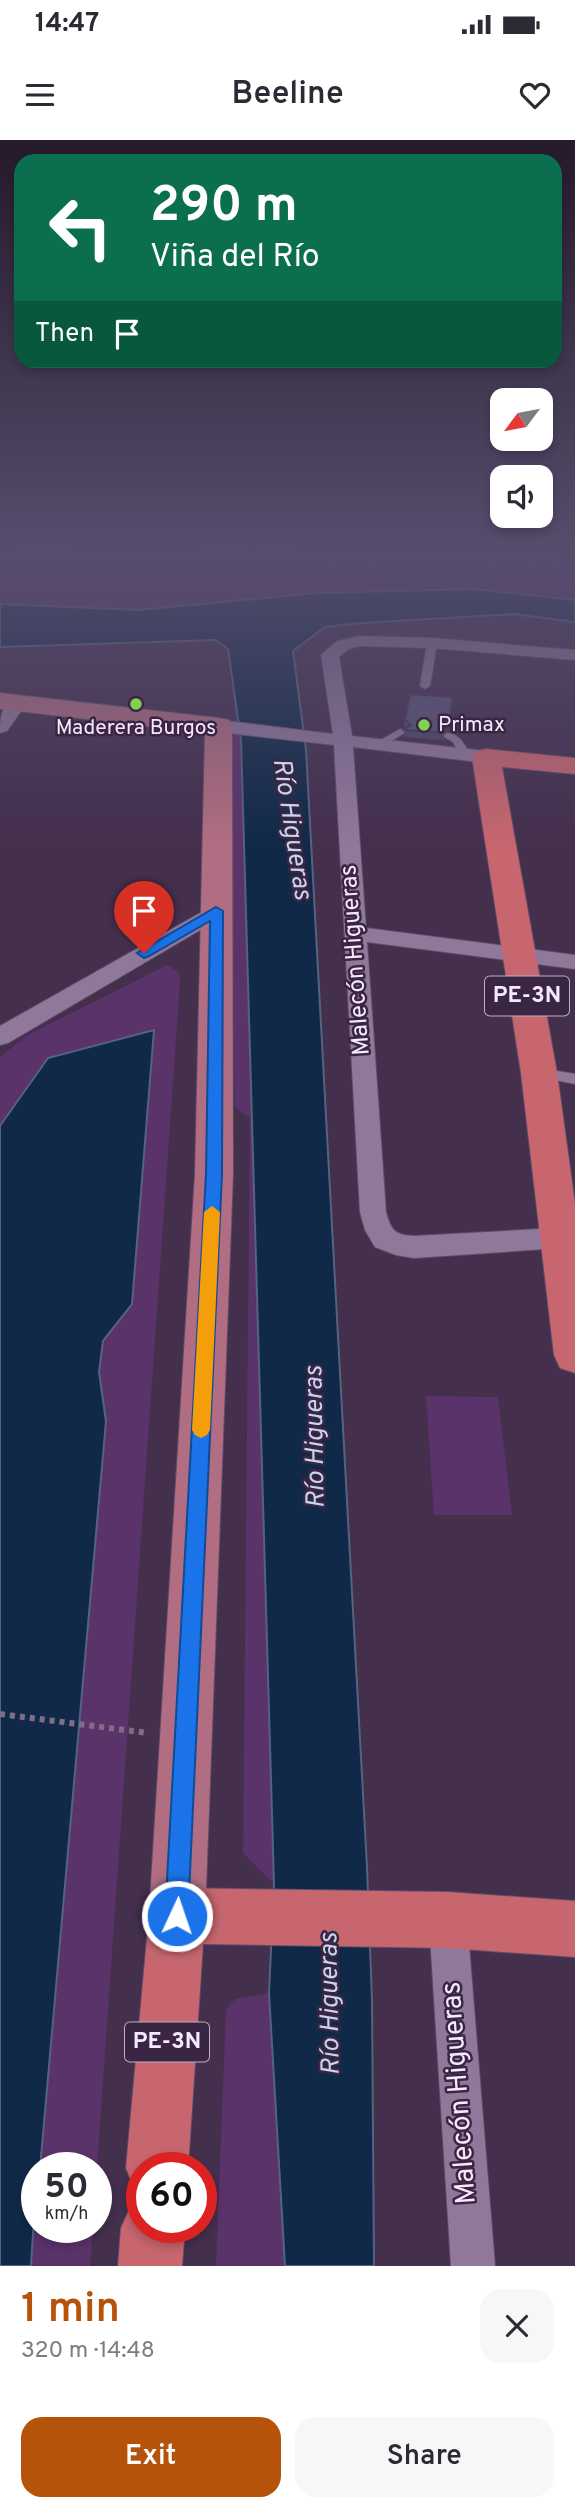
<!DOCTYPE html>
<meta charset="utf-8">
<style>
:root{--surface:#fff;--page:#f7f7f7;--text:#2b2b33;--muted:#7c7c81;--accent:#b45309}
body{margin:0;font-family:Overpass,sans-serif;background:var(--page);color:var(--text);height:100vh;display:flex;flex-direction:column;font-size:26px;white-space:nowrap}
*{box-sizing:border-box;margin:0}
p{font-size:23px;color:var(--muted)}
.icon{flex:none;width:38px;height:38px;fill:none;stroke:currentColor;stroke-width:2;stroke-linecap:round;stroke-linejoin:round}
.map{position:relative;height:2126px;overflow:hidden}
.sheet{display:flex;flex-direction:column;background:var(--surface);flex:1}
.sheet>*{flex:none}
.hud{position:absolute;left:14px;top:14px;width:548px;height:214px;border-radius:21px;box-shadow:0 4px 10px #0003;background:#0b6e4f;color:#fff;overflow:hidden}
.needle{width:46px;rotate:238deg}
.controls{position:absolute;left:490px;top:248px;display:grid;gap:14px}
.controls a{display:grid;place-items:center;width:63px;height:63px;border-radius:14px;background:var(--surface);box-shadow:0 4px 10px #0003;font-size:35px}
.speed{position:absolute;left:21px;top:2012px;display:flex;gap:14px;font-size:35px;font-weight:700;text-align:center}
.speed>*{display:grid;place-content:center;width:91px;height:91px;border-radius:50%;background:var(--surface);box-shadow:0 4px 10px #0003;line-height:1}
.speed small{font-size:18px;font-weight:400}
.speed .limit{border:10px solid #d22;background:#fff;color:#111}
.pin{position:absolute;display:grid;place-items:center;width:60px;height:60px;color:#fff;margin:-72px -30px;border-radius:50% 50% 50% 0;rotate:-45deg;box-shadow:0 0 7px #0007}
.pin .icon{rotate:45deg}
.me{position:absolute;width:77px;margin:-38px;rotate:3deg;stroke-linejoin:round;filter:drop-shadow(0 0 5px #0008)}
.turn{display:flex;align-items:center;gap:24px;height:147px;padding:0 21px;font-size:32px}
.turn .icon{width:91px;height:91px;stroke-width:2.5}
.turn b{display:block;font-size:49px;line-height:60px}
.then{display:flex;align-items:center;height:66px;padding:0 21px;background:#0003;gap:14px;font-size:26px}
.round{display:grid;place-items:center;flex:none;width:74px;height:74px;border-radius:21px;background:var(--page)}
.overview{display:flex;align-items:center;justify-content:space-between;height:119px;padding:0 21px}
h1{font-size:42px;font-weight:600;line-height:52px;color:var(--accent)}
.primary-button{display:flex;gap:14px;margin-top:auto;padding:14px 21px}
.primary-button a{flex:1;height:80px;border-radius:21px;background:var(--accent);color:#fff;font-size:28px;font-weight:600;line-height:80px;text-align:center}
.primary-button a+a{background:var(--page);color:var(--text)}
.status{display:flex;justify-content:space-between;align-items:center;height:49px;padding:0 35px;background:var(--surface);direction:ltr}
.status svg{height:19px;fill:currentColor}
header{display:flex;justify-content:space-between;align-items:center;height:91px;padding:0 21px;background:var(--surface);font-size:32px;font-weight:600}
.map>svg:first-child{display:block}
.green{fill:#5b336b}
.water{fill:#102948;stroke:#55637e;stroke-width:2}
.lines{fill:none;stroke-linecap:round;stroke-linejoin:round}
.lane-casing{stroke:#604d68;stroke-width:2}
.street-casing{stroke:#604d68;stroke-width:2}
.primary-casing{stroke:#604d68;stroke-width:2}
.highway-casing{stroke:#604d68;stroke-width:2}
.path-far1{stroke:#806d88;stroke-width:2.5;stroke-dasharray:2.5 2.5;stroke-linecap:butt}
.path{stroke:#806d88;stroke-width:6;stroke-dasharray:5 5;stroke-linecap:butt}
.lane{fill:#90789b;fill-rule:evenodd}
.street{fill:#90789b;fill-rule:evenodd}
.primary{fill:#b16d81;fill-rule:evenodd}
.highway{fill:#c7666f;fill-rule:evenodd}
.wall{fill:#4d4665}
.shaded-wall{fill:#3f3952}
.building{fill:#5a5175;stroke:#3f3952;stroke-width:2}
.route{fill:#1a73e8;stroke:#114b97;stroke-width:2}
.slow{fill:#f59e0b}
.poi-dot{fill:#81d051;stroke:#3a2543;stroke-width:2.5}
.labels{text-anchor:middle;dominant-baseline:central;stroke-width:5;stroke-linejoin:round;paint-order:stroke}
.far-poi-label{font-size:21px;fill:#f7e9fd;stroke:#3a2543;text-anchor:start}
.shield{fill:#3a2543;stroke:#beaec5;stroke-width:2}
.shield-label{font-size:23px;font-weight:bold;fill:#f7e9fd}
.street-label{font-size:24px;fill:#f7e9fd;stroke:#3a2543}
.water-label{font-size:26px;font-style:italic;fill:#c4d6ef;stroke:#3a2543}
.near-street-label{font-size:28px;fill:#f7e9fd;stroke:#3a2543}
</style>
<div class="status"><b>14:47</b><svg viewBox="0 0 49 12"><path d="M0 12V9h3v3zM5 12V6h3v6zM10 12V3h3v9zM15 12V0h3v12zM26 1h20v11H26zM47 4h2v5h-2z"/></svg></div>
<header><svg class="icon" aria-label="menu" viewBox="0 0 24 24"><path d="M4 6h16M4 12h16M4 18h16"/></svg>Beeline<svg class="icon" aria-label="heart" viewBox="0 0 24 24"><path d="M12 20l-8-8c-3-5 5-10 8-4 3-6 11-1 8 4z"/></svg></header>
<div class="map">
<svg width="575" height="2126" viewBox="0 0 575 2126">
<rect width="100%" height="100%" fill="#442f4d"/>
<!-- green -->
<path class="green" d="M 392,406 L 450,406 L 575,415 L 575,460 L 473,449 L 316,453 L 139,470 L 0,464 L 0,411 C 129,431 262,413 392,406 Z
M 240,588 L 274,1744 L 243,1713 L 250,978 L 235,967 L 230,592 Z
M 167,825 L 179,832 L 180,842 L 96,2041 L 96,2028 L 40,2028 L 106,1281 L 99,1232 L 103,1201 L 132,1164 L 48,918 L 0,986 L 0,917 L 26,896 Z
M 426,1256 L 498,1257 L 512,1375 L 434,1375 Z
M 269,1853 L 285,2126 L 216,2126 L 226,1870 L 235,1859 Z
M 37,2062 L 37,2088 L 93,2088 L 90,2126 L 31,2126 Z"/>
<!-- water -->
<path class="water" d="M 473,449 L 575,460 L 575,482 L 514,474 L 361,483 L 325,487 L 293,511 L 306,610 L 367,1727 L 372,1860 L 374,2126 L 285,2126 L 269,1853 L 274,1744 L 241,600 L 228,509 L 215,500 L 0,507 L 0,464 L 139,470 L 316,453 Z
M 154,890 L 132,1164 L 103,1201 L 99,1232 L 106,1281 L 40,2028 L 37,2028 L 31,2126 L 0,2126 L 0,986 L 48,918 Z"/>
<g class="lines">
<!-- lane casing -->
<g class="lane-casing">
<path id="lane" d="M 432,500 L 437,503 L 430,546 L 425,549 L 420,546 L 427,503 Z
M 400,589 L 408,591 L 381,607 L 372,605 Z
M 444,593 C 458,592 464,603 470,614 L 469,616 L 461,616 L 453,602 L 444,597 Z
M 540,928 L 575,934 L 575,944 L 535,936 L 534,933 Z"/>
</g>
<!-- street casing -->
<g class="street-casing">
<path id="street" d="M 1,406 L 124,411 L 325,406 L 317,411 C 222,417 126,427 32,414 C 22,412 8,413 1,406 Z
M 559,406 L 575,406 L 575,412 L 562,409 Z
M 360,496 L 432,498 L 575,510 L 575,520 L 432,508 L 360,506 L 349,509 L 339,517 L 352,596 L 486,611 L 495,617 L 486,623 L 353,607 L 366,788 L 575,815 L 575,829 L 367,802 L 386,1072 C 391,1091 395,1095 414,1096 L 575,1087 L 575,1107 L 414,1118 L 396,1115 L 375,1107 L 365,1090 L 360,1072 L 334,605 L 219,592 L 210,586 L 219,580 L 333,594 L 321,515 L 337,501 Z
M 17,559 L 26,564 L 7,591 L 0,593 C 0,578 1,563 17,559 Z
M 216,764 L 224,766 L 227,771 L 224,776 L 8,903 L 0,905 L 0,886 Z
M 448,1761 L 461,1767 L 467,1780 L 495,2126 L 451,2126 L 429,1780 L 435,1767 Z"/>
</g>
<!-- primary casing -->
<g class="primary-casing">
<path id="primary" d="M 0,553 L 219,578 L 229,580 L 232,586 L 233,1034 L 205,1776 L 197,1796 L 177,1804 L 157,1796 L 149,1776 L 195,1034 L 205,593 L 0,569 Z"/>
</g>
<!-- highway casing -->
<g class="highway-casing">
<path id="highway" d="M 486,609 L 575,618 L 575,634 L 502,627 L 557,933 L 575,1064 L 575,1233 L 560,1228 L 554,1215 L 521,933 L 472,617 L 476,611 Z
M 177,1748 L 448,1752 L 575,1761 L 575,1817 L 448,1808 L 203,1804 L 188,2028 L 142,2028 L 142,2053 L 135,2050 L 126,2028 L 149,1776 L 157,1756 Z
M 142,2061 L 142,2088 L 185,2088 L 182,2126 L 118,2126 L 121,2088 L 131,2066 Z"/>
</g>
<!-- path-far1 -->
<path class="path-far1" d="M 323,423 L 456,420 L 562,424"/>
<!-- path -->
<path class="path" d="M 0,1574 L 148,1593"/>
<!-- lane -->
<use href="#lane" class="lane"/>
<!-- street -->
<use href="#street" class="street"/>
<!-- primary -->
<use href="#primary" class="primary"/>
<!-- highway -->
<use href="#highway" class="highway"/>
</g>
<!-- wall -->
<path class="wall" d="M 405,580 L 448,591 L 444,592 L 444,600 L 404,597 L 404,590 L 406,588 L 404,587 Z"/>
<!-- shaded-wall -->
<path class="shaded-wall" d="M 453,557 L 448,591 L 441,593 L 442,586 Z"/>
<!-- building -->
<path class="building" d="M 410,554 L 453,557 L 449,583 L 442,586 L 445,593 L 404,590 L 411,585 L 405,580 Z"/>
<!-- sky -->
<linearGradient id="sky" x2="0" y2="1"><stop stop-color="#251a2a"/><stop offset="0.58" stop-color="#564d6d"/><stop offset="1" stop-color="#564d6d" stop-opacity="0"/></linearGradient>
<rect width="575" height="704" fill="url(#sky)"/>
<!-- route -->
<path class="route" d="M 216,767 L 223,771 L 222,1034 L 188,1776 L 185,1784 L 177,1787 L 168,1784 L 165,1776 L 206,1034 L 210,781 L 149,816 L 144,818 L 137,813 Z"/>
<!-- slow -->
<path class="slow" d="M 212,1066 L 220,1072 L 210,1290 L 207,1295 L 201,1298 L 195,1295 L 192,1290 L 204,1072 Z"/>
<!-- markers -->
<g class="poi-dot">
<circle cx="136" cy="564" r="7"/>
<circle cx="424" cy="585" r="7"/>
</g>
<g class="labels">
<!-- far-poi labels -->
<g class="far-poi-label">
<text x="438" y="585">Primax</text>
<text x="136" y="588" text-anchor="middle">Maderera Burgos</text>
</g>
<!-- shield labels -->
<g class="shield">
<rect x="485" y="836.5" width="84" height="39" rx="5"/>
<rect x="125" y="1882.5" width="84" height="39" rx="5"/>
</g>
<g class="shield-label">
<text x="527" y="856">PE-3N</text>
<text x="167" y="1902">PE-3N</text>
</g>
<!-- street labels -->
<g class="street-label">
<text transform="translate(356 820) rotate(-94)">Malecón Higueras</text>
</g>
<!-- water labels -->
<g class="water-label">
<text transform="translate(291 689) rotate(81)">Río Higueras</text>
<text transform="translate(316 1297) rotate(-91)">Río Higueras</text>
<text transform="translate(331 1864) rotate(-91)">Río Higueras</text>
</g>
<!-- near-street labels -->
<g class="near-street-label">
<text transform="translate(460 1953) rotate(-94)">Malecón Higueras</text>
</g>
</g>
</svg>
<div class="controls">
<a><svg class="needle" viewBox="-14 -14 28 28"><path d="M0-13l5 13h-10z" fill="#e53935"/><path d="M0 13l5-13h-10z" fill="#7c7c81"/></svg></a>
<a><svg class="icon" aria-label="sound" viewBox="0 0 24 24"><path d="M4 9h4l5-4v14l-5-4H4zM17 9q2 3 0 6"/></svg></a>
</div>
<div class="speed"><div>50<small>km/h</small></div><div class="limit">60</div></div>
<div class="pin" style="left:144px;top:813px;background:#d93025"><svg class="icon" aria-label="arrive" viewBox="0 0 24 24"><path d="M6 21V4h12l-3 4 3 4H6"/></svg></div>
<svg class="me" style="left:177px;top:1776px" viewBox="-20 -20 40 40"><circle r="17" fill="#1a73e8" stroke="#fff" stroke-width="3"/><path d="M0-11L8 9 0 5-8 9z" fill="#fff"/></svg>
<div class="hud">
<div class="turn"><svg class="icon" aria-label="left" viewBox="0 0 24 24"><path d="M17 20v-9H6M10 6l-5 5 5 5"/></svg><div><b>290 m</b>Viña del Río</div></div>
<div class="then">Then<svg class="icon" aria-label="arrive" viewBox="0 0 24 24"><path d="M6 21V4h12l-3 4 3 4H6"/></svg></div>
</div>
</div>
<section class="sheet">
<div class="overview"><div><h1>1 min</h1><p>320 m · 14:48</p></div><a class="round"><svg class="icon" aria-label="close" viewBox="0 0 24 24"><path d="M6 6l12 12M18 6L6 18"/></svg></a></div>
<div class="primary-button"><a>Exit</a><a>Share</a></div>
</section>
